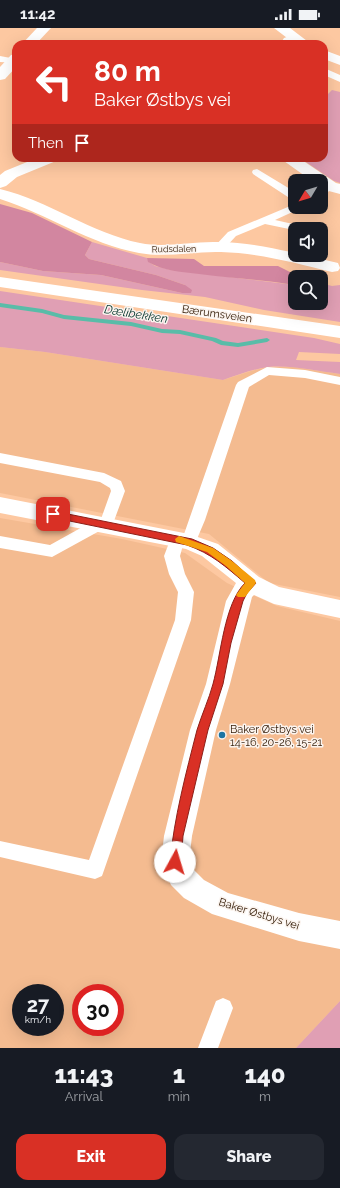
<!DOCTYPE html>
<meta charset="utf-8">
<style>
:root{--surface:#171b24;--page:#242831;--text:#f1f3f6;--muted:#9ea1a6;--accent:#d93025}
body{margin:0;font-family:Raleway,sans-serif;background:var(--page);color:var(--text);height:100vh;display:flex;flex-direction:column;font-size:15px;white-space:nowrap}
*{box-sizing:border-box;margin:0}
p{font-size:13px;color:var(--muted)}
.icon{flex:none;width:22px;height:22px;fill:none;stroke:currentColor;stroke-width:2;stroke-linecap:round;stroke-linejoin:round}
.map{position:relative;height:1020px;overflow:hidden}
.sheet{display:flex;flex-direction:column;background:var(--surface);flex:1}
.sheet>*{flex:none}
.guide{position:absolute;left:12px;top:12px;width:316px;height:122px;border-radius:12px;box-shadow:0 4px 16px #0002;background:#d93025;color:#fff;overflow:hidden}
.needle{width:26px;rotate:232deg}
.buttons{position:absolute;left:288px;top:146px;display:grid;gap:8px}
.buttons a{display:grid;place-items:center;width:40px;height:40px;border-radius:8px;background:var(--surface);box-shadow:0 4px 16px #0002;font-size:20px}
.speed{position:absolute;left:12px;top:956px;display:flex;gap:8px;font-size:20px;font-weight:700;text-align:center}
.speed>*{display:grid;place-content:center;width:52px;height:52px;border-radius:50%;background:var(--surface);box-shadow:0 4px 16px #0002;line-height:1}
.speed small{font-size:10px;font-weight:400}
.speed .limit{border:6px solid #d22;background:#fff;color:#111}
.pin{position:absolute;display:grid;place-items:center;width:34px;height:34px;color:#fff;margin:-17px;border-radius:8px;box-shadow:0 2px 6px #0006}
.me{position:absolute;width:44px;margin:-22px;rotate:6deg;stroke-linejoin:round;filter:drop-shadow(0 0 3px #0008)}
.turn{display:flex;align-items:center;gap:14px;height:84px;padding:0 16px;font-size:18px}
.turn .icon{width:52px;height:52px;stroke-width:2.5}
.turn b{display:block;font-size:28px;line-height:34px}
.then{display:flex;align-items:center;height:38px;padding:0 16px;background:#0003;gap:8px;font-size:15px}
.eta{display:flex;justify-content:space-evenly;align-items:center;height:68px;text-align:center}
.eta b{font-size:24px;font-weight:800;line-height:28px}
.button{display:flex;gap:8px;margin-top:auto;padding:8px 16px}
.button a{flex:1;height:46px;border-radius:12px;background:var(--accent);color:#fff;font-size:16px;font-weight:800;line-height:46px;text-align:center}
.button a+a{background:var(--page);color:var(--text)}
.status{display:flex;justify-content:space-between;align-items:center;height:28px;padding:0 20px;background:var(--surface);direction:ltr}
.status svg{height:11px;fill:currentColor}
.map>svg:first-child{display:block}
.built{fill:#f4bb90;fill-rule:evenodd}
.green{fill:#e09fb4}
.forest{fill:#d286a0}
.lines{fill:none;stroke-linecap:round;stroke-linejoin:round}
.stream{fill:#59bca8;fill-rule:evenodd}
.service{fill:#fff;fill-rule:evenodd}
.minor{fill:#fff;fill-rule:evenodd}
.tertiary{fill:#fff;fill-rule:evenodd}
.secondary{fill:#fff;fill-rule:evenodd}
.route{fill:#d93025;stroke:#8d1f18}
.slow{fill:#f59e0b}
.poi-dot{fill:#1c74a3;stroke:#fbf4ef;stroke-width:1.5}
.labels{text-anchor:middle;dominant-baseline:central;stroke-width:3;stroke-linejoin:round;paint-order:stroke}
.far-street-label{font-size:9px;fill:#321a05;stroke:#fbf4ef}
.street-label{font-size:11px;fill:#321a05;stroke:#fbf4ef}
.poi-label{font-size:11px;fill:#321a05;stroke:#fbf4ef;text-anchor:start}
.water-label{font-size:12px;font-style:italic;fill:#013129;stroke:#fbf4ef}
</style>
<div class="status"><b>11:42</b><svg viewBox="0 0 49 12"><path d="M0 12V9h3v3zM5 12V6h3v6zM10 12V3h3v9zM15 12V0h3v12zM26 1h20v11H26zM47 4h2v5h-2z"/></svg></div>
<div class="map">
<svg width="340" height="1020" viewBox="0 0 340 1020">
<rect width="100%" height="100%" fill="#fdc8a1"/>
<!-- built -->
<path class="built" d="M 0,319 L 45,324 L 223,352 L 251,343 L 268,339 L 294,339 L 340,346 L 340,569 L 269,555 L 209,506 L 0,465 Z
M 0,490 L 122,511 L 185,525 L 227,555 L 277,578 L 340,593 L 340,973 L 296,1020 L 0,1020 ZM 21,965 L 55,965 L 55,999 L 21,999 ZM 81,965 L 115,965 L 115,999 L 81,999 Z"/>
<!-- green -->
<path class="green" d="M 332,62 L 340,64 L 340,155 L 334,153 L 300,130 L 324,130 L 324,70 Z
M 92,214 L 147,230 L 149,234 L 155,238 L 171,242 L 295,257 L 295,275 L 321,275 L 321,255 L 332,258 L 340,257 L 340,294 L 264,282 L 205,269 L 142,262 L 0,242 L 0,234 L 43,243 L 101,247 L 182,265 L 185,257 L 156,247 L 89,231 L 85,227 Z
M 0,263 L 314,310 L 340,316 L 340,326 L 299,324 L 296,332 L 340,334 L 340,346 C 316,343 292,337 268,339 C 253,341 238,347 223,352 L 45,324 L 0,319 Z
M 340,973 L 340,1020 L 296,1020 Z"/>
<!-- forest -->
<path class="forest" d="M 0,176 L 32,185 L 92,214 L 85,227 L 89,231 L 156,247 L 185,257 L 192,262 L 191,265 L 182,265 L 101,247 L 43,243 L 0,234 Z
M 147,230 L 194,231 L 204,238 L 278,238 L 300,249 L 295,249 L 295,257 C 263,252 231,250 199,246 C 182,244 164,243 148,234 Z"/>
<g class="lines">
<!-- stream -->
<path class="stream" d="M 0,275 L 42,281 L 64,287 L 131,294 L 162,301 L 180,302 L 216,310 L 223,313 L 238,315 L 267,310 L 270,312 L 267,314 L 238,319 L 221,317 L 212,313 L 180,306 L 162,305 L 131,298 L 64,291 L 42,285 L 0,279 Z"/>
<!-- service -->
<path class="service" d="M 295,6 L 300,9 L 291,14 L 290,16 L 280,16 L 284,10 Z
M 0,28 L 16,31 L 16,35 L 0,34 Z
M 324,40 L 340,47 L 340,54 L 324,47 Z
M 257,141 L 295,164 L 295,172 L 291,171 L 253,146 L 252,144 L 253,142 Z
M 331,156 L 336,159 L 321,168 L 321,160 Z
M 295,176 L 295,179 L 301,179 L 299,181 L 275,192 L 293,196 L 295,198 L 293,200 L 289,201 L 265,196 L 236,208 L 224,221 L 216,221 L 214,219 L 228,204 Z
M 267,339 L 305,342 L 340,349 L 340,357 L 305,350 L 269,347 L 249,359 L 205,492 L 194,518 L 189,520 L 183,517 L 180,528 L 185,546 L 194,564 L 191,592 L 102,848 L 95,851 L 0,829 L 0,813 L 89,832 L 175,592 L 178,564 L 169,546 L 164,528 L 172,507 L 177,506 L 182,507 L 183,509 L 236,357 L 238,354 Z
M 0,425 L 104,445 L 121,453 L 125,463 L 111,501 L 106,502 L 103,501 L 52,529 L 0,520 L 0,508 L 50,517 L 95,492 L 101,491 L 111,463 L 110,460 L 100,454 L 0,435 Z
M 223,970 L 230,973 L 233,980 L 218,1020 L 198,1020 L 216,973 Z"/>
<!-- minor -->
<path class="minor" d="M 274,0 L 290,0 L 311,16 L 295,16 Z
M 324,22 L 340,28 L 340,37 L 324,31 Z
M 37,130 L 59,130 L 56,133 L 17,149 L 6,158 L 0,160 L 0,147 L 5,143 Z
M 281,130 L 299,130 L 336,155 L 340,156 L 340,166 L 325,162 L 321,159 L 321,153 L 312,153 L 284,133 Z
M 0,161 C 49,173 91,205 140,215 C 164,220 188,214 213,214 C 239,213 266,219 291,224 L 295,225 L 295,227 L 304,227 L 338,235 L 340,240 L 338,243 L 332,244 C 296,235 259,225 221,224 C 194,223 166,230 139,225 C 90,216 47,186 0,171 Z
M 0,469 L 189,506 L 218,516 L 259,549 L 279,559 L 340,572 L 340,590 L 274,576 L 254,567 L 252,569 L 230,656 L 216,702 L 192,808 L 189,834 L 191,839 L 204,852 L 228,865 L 299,885 L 340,893 L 340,921 L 299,913 L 212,886 L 184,870 L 171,857 L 161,834 L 164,808 L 190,702 L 206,656 L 226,573 L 236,555 L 202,528 L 186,521 L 0,485 Z"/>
<!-- tertiary -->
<path class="tertiary" d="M 37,0 L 51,0 L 36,16 L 22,16 Z
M 16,26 L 16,39 L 5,51 L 0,52 L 0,39 L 11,27 Z"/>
<!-- secondary -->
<path class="secondary" d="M 0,249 L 340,298 L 340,310 L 0,259 Z"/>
</g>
<!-- route -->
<path class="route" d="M 53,483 L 192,511 L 213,520 L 232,533 L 256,555 L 247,565 L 243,573 L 231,615 L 223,656 L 208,702 L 183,808 L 181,834 L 179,837 L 175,839 L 171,837 L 170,834 C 174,790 186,745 197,702 C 202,686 209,671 213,656 C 221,627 224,576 245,555 C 225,538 212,526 187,517 L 50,489 L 48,486 Z"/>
<!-- slow -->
<path class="slow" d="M 179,508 L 213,520 L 232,533 L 255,552 L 256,555 L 245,569 L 238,569 L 236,567 L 245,555 L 226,538 L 207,524 L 176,514 L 175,511 Z"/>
<!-- markers -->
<circle class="poi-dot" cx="222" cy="707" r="4"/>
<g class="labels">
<!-- far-street labels -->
<g class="far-street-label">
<text transform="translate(174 221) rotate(-1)">Rudsdalen</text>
</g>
<!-- street labels -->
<g class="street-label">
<text transform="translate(217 286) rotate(8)">Bærumsveien</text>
<text transform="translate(259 886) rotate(17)">Baker Østbys vei</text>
</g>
<!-- poi labels -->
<g class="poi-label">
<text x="230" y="701">Baker Østbys vei<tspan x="230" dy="13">14-16, 20-26, 15-21</tspan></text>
</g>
<!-- water labels -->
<g class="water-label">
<text transform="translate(136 286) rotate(9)">Dælibekken</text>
</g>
</g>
</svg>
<div class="buttons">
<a><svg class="needle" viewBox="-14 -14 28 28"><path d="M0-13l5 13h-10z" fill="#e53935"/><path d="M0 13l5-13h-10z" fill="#9ea1a6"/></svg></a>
<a><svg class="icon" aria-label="sound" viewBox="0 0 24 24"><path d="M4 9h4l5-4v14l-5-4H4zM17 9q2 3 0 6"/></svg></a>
<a><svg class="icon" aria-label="search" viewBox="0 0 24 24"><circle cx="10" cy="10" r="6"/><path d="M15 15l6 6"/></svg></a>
</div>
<div class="speed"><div>27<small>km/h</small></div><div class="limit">30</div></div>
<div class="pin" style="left:53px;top:486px;background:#d93025"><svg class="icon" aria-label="arrive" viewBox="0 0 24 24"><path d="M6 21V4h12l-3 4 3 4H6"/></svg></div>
<svg class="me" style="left:175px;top:834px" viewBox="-20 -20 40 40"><circle r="19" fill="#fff"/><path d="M0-13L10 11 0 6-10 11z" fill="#d93025"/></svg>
<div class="guide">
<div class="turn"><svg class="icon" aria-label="left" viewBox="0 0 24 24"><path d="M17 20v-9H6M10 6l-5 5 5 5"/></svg><div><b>80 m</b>Baker Østbys vei</div></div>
<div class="then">Then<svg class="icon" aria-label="arrive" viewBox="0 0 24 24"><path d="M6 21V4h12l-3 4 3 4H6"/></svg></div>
</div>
</div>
<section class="sheet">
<div class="eta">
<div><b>11:43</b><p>Arrival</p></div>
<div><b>1</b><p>min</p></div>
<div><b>140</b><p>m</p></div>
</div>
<div class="button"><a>Exit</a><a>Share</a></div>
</section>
